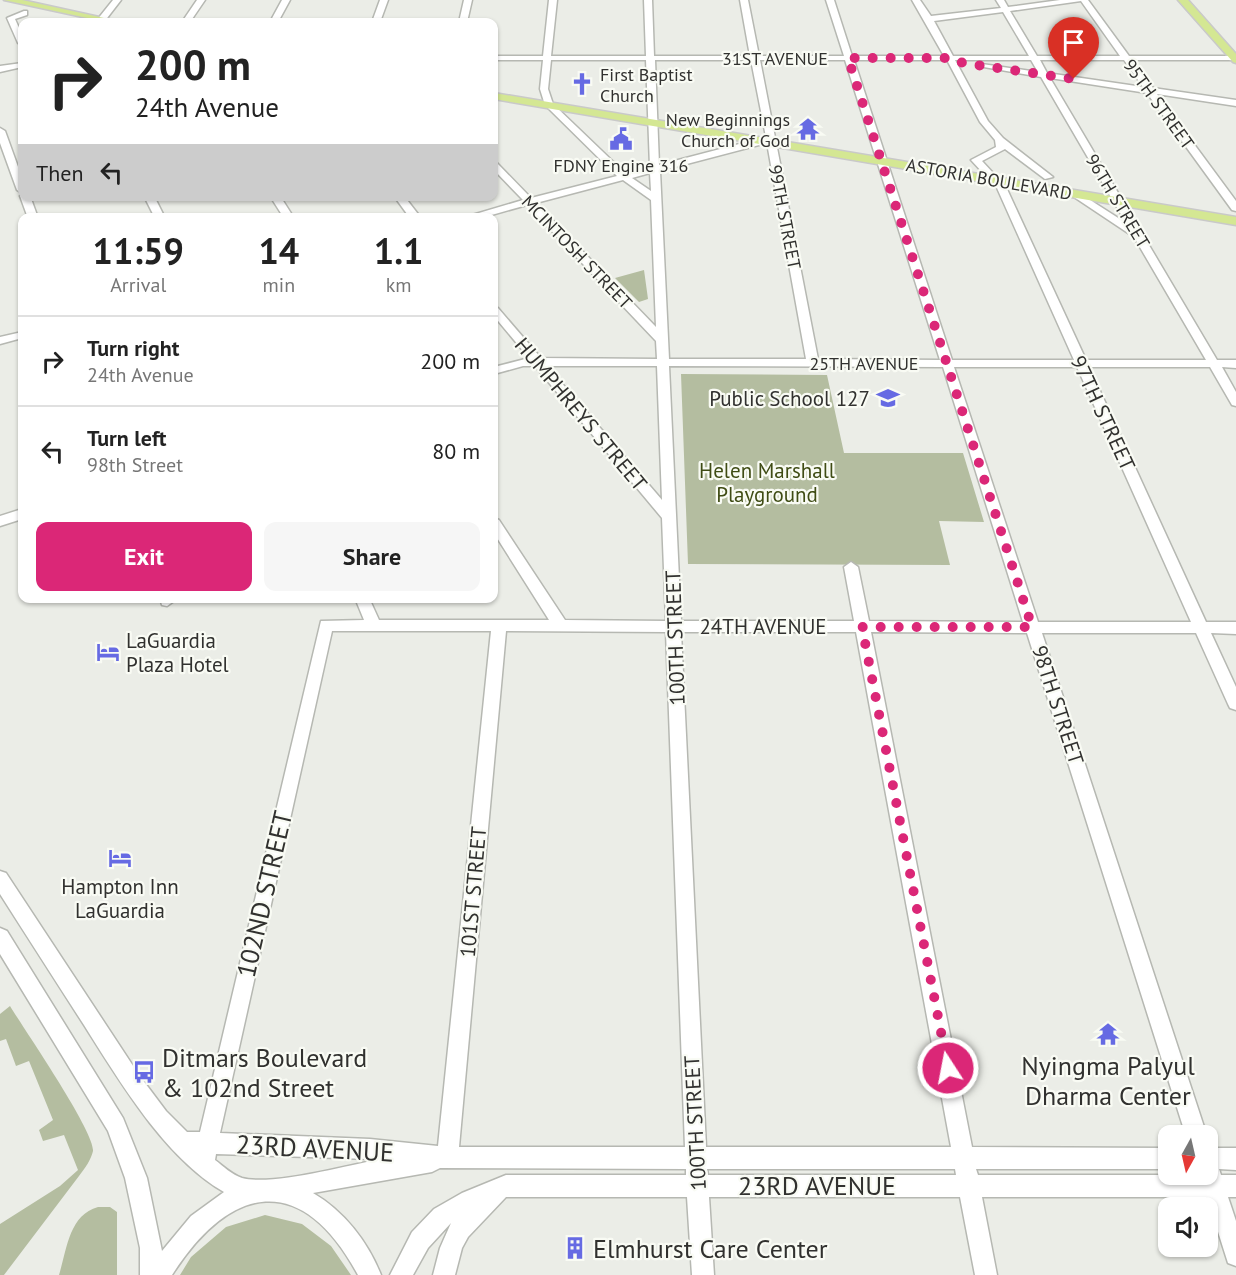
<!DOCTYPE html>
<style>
:root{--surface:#fff;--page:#f6f6f6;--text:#222;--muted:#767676;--line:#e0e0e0;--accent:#db2777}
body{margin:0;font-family:"PT Sans",sans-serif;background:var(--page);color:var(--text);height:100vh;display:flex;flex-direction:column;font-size:22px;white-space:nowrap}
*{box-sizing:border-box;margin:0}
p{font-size:20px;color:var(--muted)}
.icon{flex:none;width:33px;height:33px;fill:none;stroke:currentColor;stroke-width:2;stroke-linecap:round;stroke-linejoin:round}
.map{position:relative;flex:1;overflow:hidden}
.drawer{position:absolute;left:18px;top:213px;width:480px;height:390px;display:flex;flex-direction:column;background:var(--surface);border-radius:12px;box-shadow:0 2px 4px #0004}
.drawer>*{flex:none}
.guide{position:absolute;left:18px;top:18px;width:480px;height:183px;border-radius:12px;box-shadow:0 2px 4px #0004;background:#fff;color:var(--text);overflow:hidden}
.needle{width:39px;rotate:188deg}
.controls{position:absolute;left:1158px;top:1125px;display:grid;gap:12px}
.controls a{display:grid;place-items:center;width:60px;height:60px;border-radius:12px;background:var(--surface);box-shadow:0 2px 4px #0004;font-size:30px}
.pin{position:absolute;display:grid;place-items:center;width:51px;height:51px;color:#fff;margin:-62px -26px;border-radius:50% 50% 50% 0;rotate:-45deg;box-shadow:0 0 6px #0007}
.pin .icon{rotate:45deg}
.me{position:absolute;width:66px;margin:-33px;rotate:349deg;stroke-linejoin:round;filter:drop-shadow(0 0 4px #0008)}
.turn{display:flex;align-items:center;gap:21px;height:126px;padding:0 18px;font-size:27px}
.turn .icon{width:78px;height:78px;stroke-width:2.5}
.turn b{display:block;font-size:42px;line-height:51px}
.then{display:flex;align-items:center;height:57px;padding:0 18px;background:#0003;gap:12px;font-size:22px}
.eta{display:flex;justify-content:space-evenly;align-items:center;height:102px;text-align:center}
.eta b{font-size:36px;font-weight:700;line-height:42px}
.primary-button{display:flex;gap:12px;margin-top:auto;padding:12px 18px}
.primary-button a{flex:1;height:69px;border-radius:12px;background:var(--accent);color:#fff;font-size:24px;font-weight:700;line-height:69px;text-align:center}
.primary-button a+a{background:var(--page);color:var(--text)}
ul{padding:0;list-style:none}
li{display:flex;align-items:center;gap:18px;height:90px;padding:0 18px;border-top:2px solid var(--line)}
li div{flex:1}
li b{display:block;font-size:22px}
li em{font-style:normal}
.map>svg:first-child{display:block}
.green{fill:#b4bda0}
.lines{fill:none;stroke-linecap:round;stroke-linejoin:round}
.minor-casing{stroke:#b6b8b2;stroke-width:3}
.major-casing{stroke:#c9c9c9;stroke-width:3}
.minor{fill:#fff;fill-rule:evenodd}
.major{fill:#d4e793;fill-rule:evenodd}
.route{stroke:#db2777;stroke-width:10;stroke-dasharray:0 18}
.labels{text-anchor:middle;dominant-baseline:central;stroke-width:4.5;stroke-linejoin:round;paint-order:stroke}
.far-street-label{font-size:18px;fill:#31312f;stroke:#f9fbf4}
.far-poi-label{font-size:18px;fill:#31312f;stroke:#f9fbf4;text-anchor:start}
.poi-label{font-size:21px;fill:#31312f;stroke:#f9fbf4;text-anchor:end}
.street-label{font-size:21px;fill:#31312f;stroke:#f9fbf4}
.park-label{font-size:21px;fill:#3f4c14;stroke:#f9fbf4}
.near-street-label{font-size:26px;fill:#31312f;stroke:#f9fbf4}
.near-poi-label{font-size:26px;fill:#31312f;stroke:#f9fbf4;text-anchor:start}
</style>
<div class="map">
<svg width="1236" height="1275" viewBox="0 0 1236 1275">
<rect width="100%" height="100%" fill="#ebede7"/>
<!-- green -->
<path class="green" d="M 644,270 L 648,299 L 639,302 L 615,278 Z
M 681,374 L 827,375 L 844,453 L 963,453 L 984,522 L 939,521 L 950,565 L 688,564 Z
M 10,1006 C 24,1029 95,1132 93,1151 C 91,1160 85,1168 79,1176 L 4,1275 L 0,1275 L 0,1224 L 60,1186 L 78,1170 L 64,1135 L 43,1141 L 39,1130 L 53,1120 L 29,1061 L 16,1066 L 6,1039 L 0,1041 L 0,1014 Z
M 98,1207 L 110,1207 L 117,1212 L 117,1275 L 59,1275 C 67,1249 69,1215 98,1207 Z
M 265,1215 L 302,1224 L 331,1246 L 351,1275 L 180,1275 L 191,1257 L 226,1227 Z"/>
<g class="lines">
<!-- minor casing -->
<g class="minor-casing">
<path id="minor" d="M 113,0 L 121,0 L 104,22 L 98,22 L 97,20 Z
M 197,0 L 205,0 L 190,22 L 182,22 Z
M 282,0 L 290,0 L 278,22 L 270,22 Z
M 380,0 L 388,0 L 380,22 L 372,22 Z
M 464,0 L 472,0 L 467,22 L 459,22 Z
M 549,0 L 557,0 L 551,56 L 646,56 L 644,0 L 652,0 L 654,56 L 750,56 L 740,0 L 748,0 L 759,56 L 844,56 L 826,0 L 834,0 L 852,56 L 944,56 L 912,0 L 920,0 L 931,16 L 1001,8 L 996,0 L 1004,0 L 1008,7 L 1060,0 L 1088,0 L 1129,56 L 1236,56 L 1236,60 L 1132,60 L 1153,88 L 1236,100 L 1236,106 L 1157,94 L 1236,201 L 1236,211 L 1232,210 L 1147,93 L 1050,78 L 1217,360 L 1236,360 L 1236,368 L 1222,367 L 1236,392 L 1236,406 L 1232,405 L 1210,367 L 1089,367 L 1206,622 L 1236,622 L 1236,634 L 1211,633 L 1236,687 L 1236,710 L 1230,708 L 1228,704 L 1196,633 L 1042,633 L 1207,1136 L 1186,1136 L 1027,633 L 871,632 L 972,1147 L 1168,1148 L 1168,1169 L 976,1169 L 978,1175 L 1200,1175 L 1208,1174 L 1208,1148 L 1236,1148 L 1236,1170 L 1219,1169 L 1221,1175 L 1236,1175 L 1236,1197 L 1228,1197 L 1236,1221 L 1236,1266 L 1228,1263 L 1207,1197 L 982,1197 L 997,1275 L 975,1275 L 960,1197 L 709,1197 L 714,1275 L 692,1275 L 687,1197 L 506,1197 L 468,1237 L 462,1248 L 455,1275 L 433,1275 L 440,1248 L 451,1223 L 428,1248 L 413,1275 L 390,1275 L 412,1232 L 434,1209 L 462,1193 L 506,1175 L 686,1175 L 686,1169 L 440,1168 L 432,1172 L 313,1193 C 344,1211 368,1242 381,1275 L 358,1275 C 302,1171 231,1183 172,1275 L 140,1275 L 140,1248 L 125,1178 L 108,1131 L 0,954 L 0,928 L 7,931 L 123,1118 L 147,1178 L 162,1251 L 191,1216 L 224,1192 C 165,1158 120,1082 84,1025 C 56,982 28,938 0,894 L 0,871 L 6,873 L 139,1075 L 166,1111 L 187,1132 L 200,1132 L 321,621 L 364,620 L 355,598 L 369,598 L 379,620 L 549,620 L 494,533 L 494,518 L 499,520 L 565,620 L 666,621 L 662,518 L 535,366 L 523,366 L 494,374 L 494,367 L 529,358 L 494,316 L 494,307 L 498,308 L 541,358 L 657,359 L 656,341 L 527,205 L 481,218 L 462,218 L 523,200 L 494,170 L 494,162 L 497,163 L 531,198 L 617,176 L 545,105 L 540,89 L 543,60 L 494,60 L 494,56 L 543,56 ZM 1081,1 L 1120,56 L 1037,56 L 1010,11 ZM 1003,12 L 1029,56 L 953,56 L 934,21 ZM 551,60 L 646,60 L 650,167 L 626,174 L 553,104 L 548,89 ZM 655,60 L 751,60 L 766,137 L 659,165 ZM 760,60 L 845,60 L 940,360 L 818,359 ZM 854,60 L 947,60 L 980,122 L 995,140 L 996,147 L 971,160 L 997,188 L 1074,360 L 952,360 ZM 955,60 L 1031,60 L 1038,72 L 982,64 L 978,66 L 1041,77 L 1126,223 L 1076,191 L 1068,193 L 1134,237 L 1206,360 L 1086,360 L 1006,187 L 982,161 L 1005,149 L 1045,179 L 1053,177 L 1003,138 L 988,121 ZM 1040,60 L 1124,60 L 1143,87 L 1047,73 ZM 767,143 L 806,359 L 669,359 L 660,171 ZM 650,173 L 651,191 L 632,178 ZM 623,180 L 651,200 L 656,327 L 536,203 ZM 547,366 L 657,366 L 662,500 ZM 669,366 L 943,367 L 1023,622 L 869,621 L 858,567 L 851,562 L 844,567 L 854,621 L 681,621 ZM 954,367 L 1077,367 L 1191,622 L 1038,622 ZM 332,631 L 491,631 L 438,1146 L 370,1139 L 220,1133 ZM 506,631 L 666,632 L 685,1147 L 459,1147 ZM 681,632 L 856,632 L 951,1147 L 706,1147 ZM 216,1154 L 370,1159 L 377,1160 C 344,1166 271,1186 242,1178 C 232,1175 223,1166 215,1160 ZM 707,1169 L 955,1169 L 956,1175 L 708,1175 Z
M 24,11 L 27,11 L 27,15 L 15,19 L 22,35 L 22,45 L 18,43 L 7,18 Z
M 22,63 L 22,67 L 0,72 L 0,66 Z
M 0,128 L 5,131 L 22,178 L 22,193 L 17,190 L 0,143 Z
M 22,194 L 22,196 L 30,196 L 38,218 L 28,218 L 20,196 Z
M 144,196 L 154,196 L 165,218 L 155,218 Z
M 270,196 L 280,196 L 294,218 L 284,218 Z
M 394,196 L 404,196 L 421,218 L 410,218 Z
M 22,332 L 22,338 L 0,344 L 0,337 Z
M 22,509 L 22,519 L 0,526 L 0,516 Z
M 160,598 L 174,598 L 174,601 L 167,606 L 162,605 Z"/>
</g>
<!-- major casing -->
<g class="major-casing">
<path id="major" d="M 4,0 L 22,0 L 122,22 L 106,22 Z
M 1178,0 L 1188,0 L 1236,54 L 1236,63 L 1233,62 Z
M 494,93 L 1236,217 L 1236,225 L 494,99 Z"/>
</g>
<!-- minor -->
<use href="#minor" class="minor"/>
<!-- major -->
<use href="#major" class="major"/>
</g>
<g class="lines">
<!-- route -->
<path class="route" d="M 948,1068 L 862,627 L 1032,627 L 848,58 L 950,58 L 963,63 L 1074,79"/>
</g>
<!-- icons -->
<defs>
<g id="church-bare" transform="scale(1.8)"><path d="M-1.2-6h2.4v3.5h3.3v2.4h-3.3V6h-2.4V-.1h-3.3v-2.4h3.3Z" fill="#666ae3" stroke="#f9fbf4" stroke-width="2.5" paint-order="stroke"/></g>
<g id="temple-bare" transform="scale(1.8)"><path d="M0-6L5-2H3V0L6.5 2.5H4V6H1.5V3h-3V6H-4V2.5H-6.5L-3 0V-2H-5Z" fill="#666ae3" stroke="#f9fbf4" stroke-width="2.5" paint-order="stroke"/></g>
<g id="civic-bare" transform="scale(1.8)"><path d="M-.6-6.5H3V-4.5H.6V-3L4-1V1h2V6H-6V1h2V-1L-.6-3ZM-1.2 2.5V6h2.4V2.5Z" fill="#666ae3" stroke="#f9fbf4" stroke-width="2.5" paint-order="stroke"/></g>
<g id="school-bare" transform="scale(1.8)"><path d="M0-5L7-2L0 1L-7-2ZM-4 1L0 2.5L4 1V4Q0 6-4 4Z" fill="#666ae3" stroke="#f9fbf4" stroke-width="2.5" paint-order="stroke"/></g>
<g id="hotel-bare" transform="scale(1.8)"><path d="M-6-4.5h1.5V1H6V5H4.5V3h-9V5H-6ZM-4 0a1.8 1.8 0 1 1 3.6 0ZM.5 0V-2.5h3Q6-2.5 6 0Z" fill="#666ae3" stroke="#f9fbf4" stroke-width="2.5" paint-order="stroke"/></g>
<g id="bus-bare" transform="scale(1.8)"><path d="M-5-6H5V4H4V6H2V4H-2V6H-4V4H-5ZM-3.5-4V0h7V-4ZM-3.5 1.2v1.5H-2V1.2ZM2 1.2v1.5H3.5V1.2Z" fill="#666ae3" stroke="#f9fbf4" stroke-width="2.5" paint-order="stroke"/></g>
<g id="building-bare" transform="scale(1.8)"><path d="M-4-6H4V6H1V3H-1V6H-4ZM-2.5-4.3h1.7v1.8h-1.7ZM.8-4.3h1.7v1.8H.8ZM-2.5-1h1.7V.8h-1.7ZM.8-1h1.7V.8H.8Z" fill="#666ae3" stroke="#f9fbf4" stroke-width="2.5" paint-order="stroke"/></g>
</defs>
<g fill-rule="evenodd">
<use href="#church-bare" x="582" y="84"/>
<use href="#temple-bare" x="808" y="129"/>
<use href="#civic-bare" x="621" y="139"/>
<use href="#school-bare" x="888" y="398"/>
<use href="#hotel-bare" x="108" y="652"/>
<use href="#hotel-bare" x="120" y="858"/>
<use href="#temple-bare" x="1108" y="1034"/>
<use href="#bus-bare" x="144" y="1072"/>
<use href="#building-bare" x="575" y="1248"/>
</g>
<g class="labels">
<!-- far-street labels -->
<g class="far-street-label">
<text x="775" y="58">31ST AVENUE</text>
<text transform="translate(1159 104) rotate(54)">95TH STREET</text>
<text transform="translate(989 179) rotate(10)">ASTORIA BOULEVARD</text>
<text transform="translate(1118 201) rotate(59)">96TH STREET</text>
<text transform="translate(785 217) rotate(79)">99TH STREET</text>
<text transform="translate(577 252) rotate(46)">MCINTOSH STREET</text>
<text x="864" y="363">25TH AVENUE</text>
</g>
<!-- far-poi labels -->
<g class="far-poi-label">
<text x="600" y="74">First Baptist<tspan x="600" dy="21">Church</tspan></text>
<text x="790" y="119" text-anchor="end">New Beginnings<tspan x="790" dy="21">Church of God</tspan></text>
<text x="621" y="165" text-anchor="middle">FDNY Engine 316</text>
</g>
<!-- poi labels -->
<g class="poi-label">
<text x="870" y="398">Public School 127</text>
<text x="126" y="640" text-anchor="start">LaGuardia<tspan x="126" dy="24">Plaza Hotel</tspan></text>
<text x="120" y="886" text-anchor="middle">Hampton Inn<tspan x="120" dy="24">LaGuardia</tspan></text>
</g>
<!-- street labels -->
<g class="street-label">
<text transform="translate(1103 413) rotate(65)">97TH STREET</text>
<text transform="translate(581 414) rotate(50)">HUMPHREYS STREET</text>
<text x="763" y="626">24TH AVENUE</text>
<text transform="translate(675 638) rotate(-92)">100TH STREET</text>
<text transform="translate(1058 705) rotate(72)">98TH STREET</text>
<text transform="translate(473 892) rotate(-85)">101ST STREET</text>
<text transform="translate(695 1123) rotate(-93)">100TH STREET</text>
</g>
<!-- park labels -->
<g class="park-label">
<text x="767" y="470">Helen Marshall<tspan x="767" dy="24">Playground</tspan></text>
</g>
<!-- near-street labels -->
<g class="near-street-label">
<text transform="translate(264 894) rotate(-77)">102ND STREET</text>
<text transform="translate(315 1148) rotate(3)">23RD AVENUE</text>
<text x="817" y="1185">23RD AVENUE</text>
</g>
<!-- near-poi labels -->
<g class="near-poi-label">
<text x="162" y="1057">Ditmars Boulevard<tspan x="162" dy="30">&amp; 102nd Street</tspan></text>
<text x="1108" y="1065" text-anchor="middle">Nyingma Palyul<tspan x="1108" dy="30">Dharma Center</tspan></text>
<text x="593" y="1248">Elmhurst Care Center</text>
</g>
</g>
</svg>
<div class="controls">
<a><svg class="needle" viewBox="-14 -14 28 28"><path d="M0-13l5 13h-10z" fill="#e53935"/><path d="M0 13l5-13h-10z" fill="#767676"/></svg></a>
<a><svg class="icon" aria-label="sound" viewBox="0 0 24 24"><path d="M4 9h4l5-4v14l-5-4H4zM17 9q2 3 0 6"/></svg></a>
</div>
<div class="pin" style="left:1074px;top:79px;background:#d93025"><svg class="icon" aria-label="arrive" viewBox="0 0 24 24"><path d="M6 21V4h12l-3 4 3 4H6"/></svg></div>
<svg class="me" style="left:948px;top:1068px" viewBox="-20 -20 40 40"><circle r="17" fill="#db2777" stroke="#fff" stroke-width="3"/><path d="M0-11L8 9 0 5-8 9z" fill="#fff"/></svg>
<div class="guide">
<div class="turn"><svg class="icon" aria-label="right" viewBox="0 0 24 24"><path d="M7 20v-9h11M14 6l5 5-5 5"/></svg><div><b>200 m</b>24th Avenue</div></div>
<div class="then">Then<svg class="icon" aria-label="left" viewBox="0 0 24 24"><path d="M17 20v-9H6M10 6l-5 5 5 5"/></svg></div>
</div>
<section class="drawer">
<div class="eta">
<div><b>11:59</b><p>Arrival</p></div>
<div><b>14</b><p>min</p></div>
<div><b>1.1</b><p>km</p></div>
</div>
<ul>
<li><svg class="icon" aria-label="right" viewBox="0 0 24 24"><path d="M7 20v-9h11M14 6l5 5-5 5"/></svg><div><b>Turn right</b><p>24th Avenue</p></div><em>200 m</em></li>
<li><svg class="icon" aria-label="left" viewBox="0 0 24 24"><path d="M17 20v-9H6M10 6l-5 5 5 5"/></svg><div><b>Turn left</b><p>98th Street</p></div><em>80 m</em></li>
</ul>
<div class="primary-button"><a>Exit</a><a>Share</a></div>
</section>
</div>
